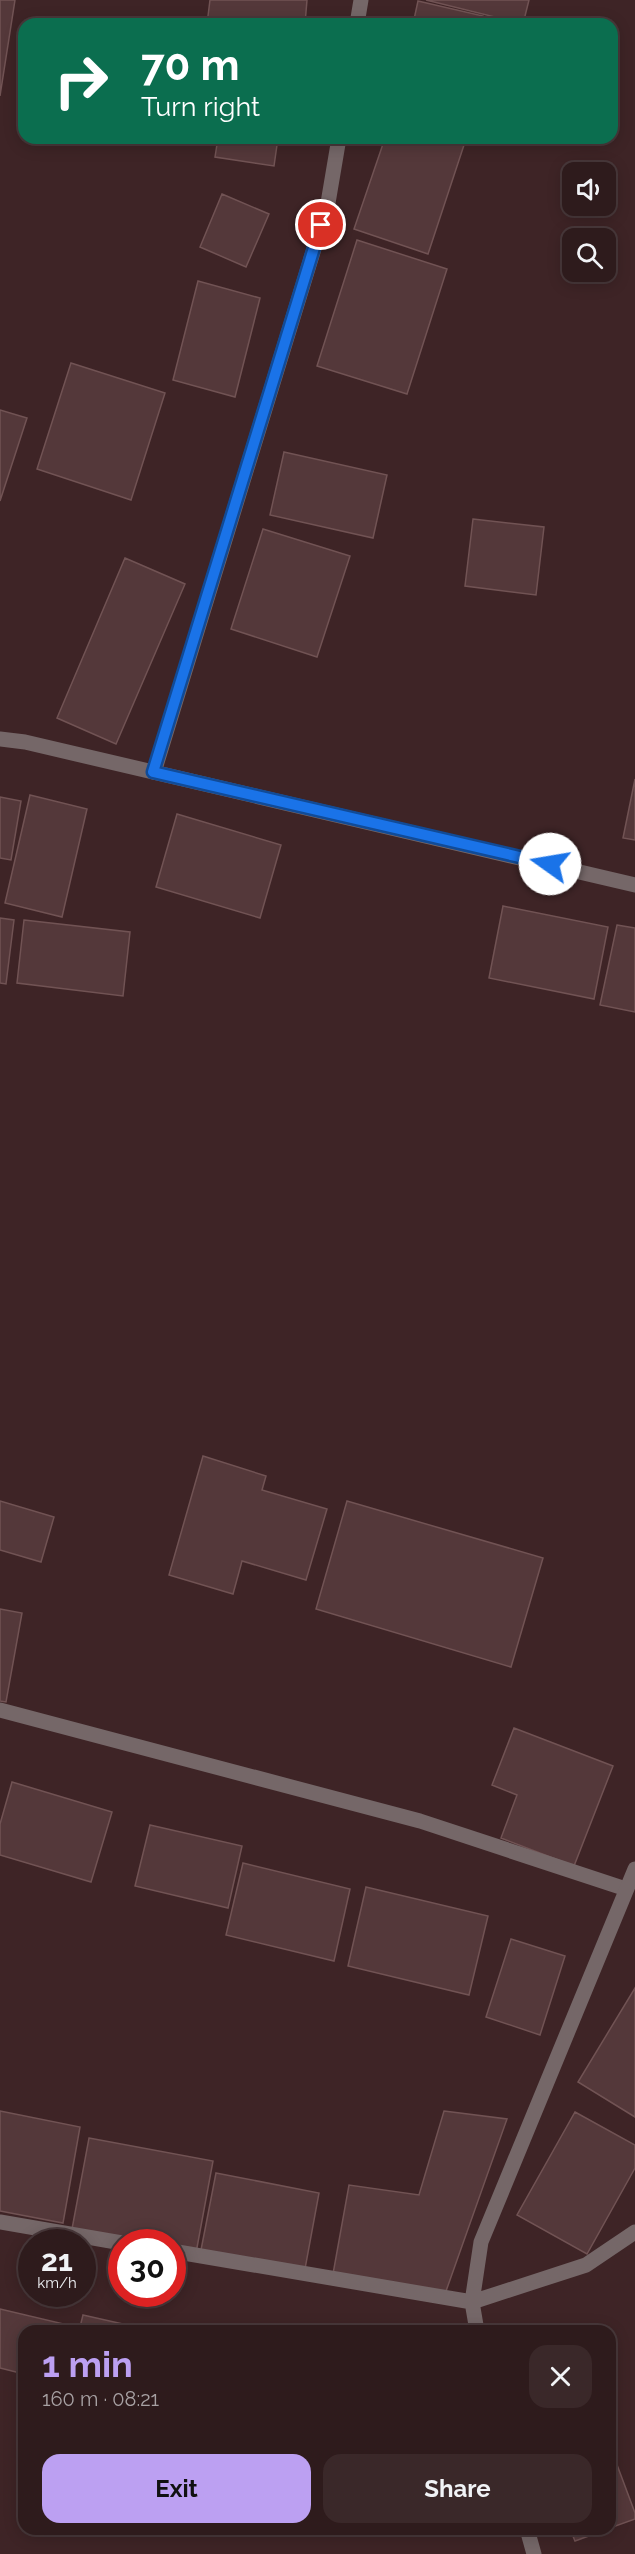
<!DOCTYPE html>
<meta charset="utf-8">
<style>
:root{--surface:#2e1b1c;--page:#3a2829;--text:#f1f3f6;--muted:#a7a1a3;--line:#49393b;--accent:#bca0f2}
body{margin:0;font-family:Raleway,sans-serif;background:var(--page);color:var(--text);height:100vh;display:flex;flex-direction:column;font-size:22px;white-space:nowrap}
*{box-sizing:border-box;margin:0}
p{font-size:20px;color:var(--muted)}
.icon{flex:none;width:33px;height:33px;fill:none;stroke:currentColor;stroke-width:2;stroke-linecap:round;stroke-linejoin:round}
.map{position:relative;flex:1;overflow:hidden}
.panel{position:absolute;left:18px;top:2325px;width:598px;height:210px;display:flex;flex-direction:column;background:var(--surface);border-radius:18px;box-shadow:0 3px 15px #0003,0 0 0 2px var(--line)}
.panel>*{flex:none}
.guide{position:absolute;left:18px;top:18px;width:600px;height:126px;border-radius:18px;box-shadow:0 3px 15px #0003,0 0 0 2px var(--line);background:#0b6e4f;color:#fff;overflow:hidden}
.fabs{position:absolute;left:562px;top:162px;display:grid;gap:12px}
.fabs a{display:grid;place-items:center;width:54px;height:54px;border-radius:12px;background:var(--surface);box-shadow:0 3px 15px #0003,0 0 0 2px var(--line);font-size:30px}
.speed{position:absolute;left:18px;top:2229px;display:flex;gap:12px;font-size:30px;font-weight:700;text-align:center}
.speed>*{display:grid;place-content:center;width:78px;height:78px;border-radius:50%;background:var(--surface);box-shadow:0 3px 15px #0003,0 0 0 2px var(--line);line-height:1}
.speed small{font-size:15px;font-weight:400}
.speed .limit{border:9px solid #d22;background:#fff;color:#111}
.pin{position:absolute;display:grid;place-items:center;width:51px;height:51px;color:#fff;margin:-26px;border:3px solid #fff;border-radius:50%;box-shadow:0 2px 6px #0007}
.me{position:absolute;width:66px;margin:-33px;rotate:283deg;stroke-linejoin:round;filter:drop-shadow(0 0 4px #0008)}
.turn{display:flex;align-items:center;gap:21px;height:126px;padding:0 24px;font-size:27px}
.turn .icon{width:78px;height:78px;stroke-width:2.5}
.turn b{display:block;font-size:42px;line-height:51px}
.round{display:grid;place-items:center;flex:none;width:63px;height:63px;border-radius:18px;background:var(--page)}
.head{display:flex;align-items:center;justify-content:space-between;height:102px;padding:0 24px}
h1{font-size:36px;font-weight:700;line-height:45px;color:var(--accent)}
.primary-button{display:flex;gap:12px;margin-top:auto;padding:12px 24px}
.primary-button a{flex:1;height:69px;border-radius:18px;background:var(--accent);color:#111;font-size:24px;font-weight:700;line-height:69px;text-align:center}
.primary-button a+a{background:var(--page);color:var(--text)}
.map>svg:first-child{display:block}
.building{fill:#54383a;stroke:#715354;stroke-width:1.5}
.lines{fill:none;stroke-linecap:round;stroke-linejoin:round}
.lane{stroke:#756768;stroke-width:15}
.street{stroke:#756768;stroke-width:15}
.route-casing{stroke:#114b97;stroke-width:15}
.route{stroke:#1a73e8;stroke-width:10}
</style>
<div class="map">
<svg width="635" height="2554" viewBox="0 0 635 2554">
<rect width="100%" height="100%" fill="#3e2426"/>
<!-- building -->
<path class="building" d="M 0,0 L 15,0 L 0,96 Z
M 210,0 L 307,0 L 305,24 L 207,24 Z
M 426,0 L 529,0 L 523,24 Z
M 418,1 L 483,16 L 481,24 L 413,24 Z
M 218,138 L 278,138 L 274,166 L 215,157 Z
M 385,138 L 452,138 L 465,142 L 428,254 L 354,229 Z
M 222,194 L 269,214 L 246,267 L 200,247 Z
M 357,240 L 447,269 L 407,394 L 317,366 Z
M 198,281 L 260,298 L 235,397 L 173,380 Z
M 71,363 L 165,393 L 131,500 L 37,469 Z
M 0,410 L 27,418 L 0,501 Z
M 284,452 L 387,475 L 373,538 L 270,515 Z
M 473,519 L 544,527 L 536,595 L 465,586 Z
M 263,529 L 350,556 L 317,657 L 231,629 Z
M 125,558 L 185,584 L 116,744 L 57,718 Z
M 635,779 L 635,840 L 623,838 Z
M 30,795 L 87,809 L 62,917 L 5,903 Z
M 0,797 L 21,801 L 11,860 L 0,858 Z
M 177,814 L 281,845 L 260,918 L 156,887 Z
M 503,906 L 608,927 L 594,999 L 489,978 Z
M 0,918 L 14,920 L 6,984 L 0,983 Z
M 24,920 L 130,932 L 123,996 L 17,983 Z
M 617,925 L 635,928 L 635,1012 L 600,1005 Z
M 203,1456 L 266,1476 L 262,1490 L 327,1509 L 306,1580 L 242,1561 L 233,1594 L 169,1575 Z
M 0,1501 L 54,1517 L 41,1562 L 0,1550 Z
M 347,1501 L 543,1558 L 511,1667 L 316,1609 Z
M 0,1609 L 22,1613 L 6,1702 L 0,1701 Z
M 514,1728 L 613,1766 L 574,1866 L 501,1838 L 517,1795 L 492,1785 Z
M 12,1782 L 112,1812 L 91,1882 L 0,1855 L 0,1824 Z
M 150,1825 L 242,1846 L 228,1908 L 135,1886 Z
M 243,1863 L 350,1889 L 334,1961 L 226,1935 Z
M 366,1887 L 488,1916 L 469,1995 L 348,1966 Z
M 511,1939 L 565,1956 L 540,2035 L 486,2017 Z
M 635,1988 L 635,2117 L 578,2082 Z
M 0,2111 L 80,2127 L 63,2223 L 0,2211 Z
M 444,2111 L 507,2119 L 445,2294 L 333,2274 L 349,2185 L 419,2195 Z
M 575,2112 L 635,2145 L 635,2168 L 587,2254 L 517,2215 Z
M 89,2138 L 213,2161 L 196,2253 L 172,2248 L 172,2242 L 142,2242 L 72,2229 Z
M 216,2173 L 319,2193 L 305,2269 L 201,2250 Z
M 0,2309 L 68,2325 L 67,2331 L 24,2331 L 24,2374 L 0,2368 Z
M 83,2315 L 154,2331 L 79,2331 Z
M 610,2446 L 635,2513 L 635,2519 L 610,2528 Z
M 570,2529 L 608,2529 L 575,2541 Z"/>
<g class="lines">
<!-- lane -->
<path class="lane" d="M 357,24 L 361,0
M 154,772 L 328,203 L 339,138
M 0,1710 L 420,1821 L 626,1889"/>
<!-- street -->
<path class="street" d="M 0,739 L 25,742 L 635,885
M 0,2222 L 122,2243
M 172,2251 L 472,2302 L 586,2265 L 635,2232
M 477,2331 L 472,2302 L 481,2242 L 635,1869
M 527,2529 L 534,2554"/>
</g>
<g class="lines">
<!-- route casing -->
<g class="route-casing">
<path id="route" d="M 321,225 L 153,772 L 550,864"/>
</g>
<!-- route -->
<use href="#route" class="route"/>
</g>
</svg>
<div class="fabs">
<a><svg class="icon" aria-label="sound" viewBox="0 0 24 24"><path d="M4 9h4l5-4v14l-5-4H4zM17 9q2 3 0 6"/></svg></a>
<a><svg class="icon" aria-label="search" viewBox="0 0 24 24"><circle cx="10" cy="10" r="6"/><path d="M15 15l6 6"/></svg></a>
</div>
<div class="speed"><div>21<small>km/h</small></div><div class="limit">30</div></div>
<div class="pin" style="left:321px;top:225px;background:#d93025"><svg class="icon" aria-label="arrive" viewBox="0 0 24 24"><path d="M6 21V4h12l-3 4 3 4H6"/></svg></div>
<svg class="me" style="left:550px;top:864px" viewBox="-20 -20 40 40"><circle r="19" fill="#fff"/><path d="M0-13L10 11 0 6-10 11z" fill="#1a73e8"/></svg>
<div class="guide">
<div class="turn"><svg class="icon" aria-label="right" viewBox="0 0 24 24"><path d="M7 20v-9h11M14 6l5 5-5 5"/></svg><div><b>70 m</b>Turn right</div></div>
</div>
<section class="panel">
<div class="head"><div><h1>1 min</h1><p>160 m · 08:21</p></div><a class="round"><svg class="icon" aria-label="close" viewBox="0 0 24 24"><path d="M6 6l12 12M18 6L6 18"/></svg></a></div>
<div class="primary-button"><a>Exit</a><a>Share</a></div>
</section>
</div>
